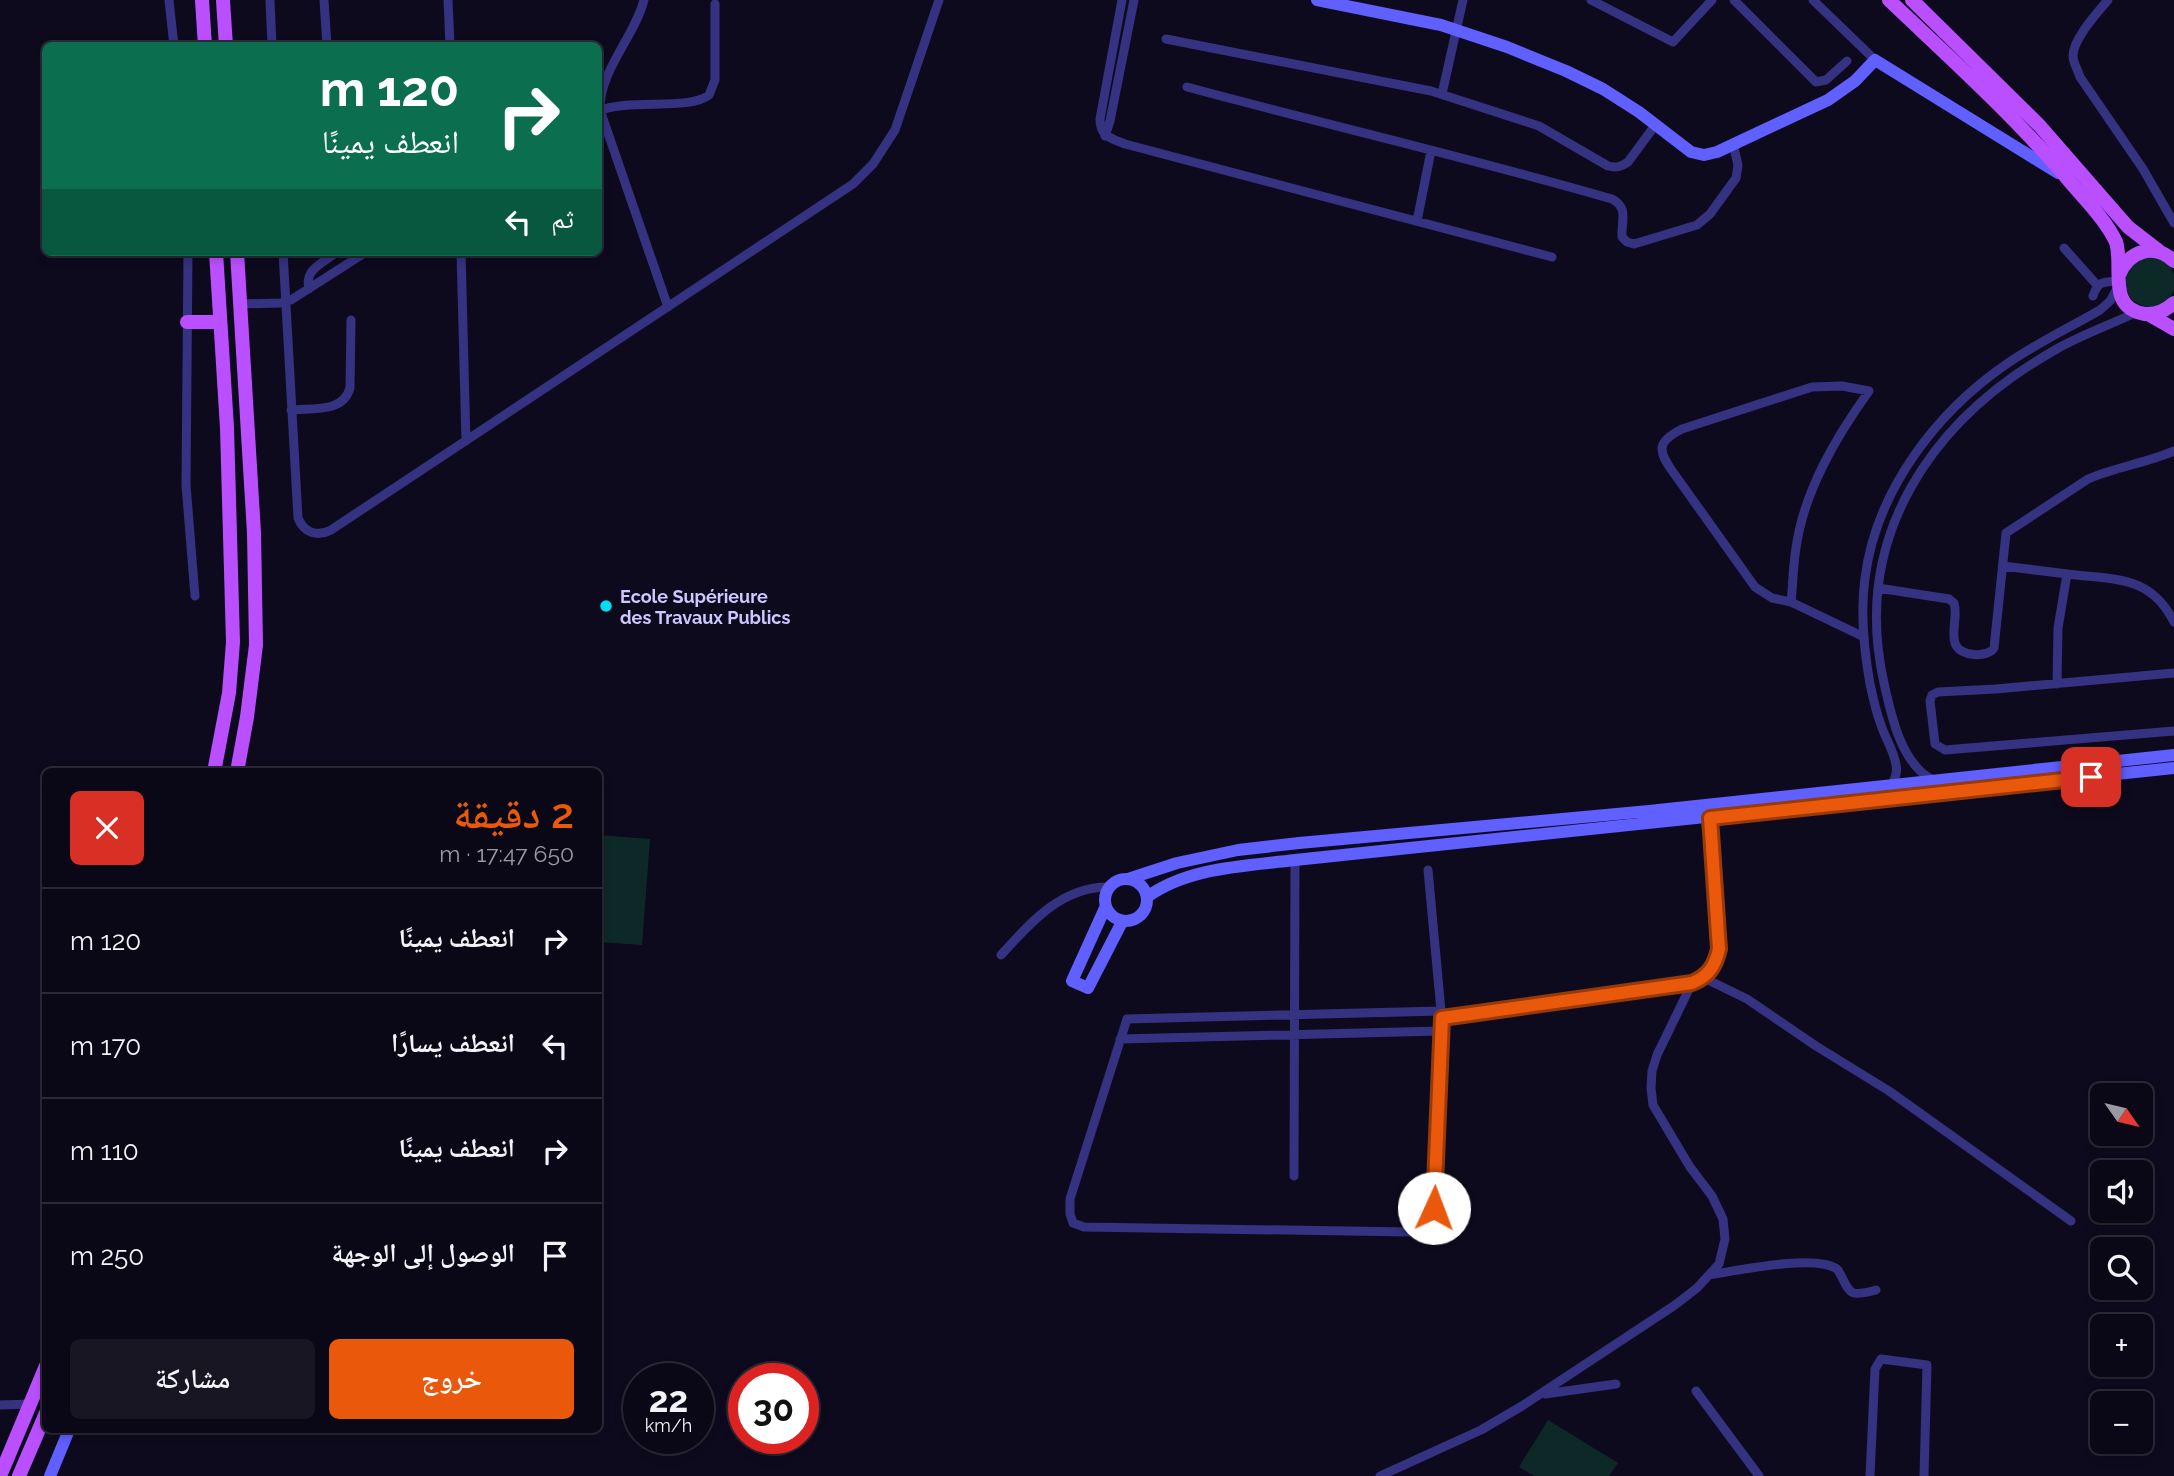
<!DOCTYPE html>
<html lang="ar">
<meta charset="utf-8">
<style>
:root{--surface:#0a0816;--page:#181623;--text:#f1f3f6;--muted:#999aa1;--line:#2a2935;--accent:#ea580c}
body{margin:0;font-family:Raleway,"Noto Naskh Arabic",sans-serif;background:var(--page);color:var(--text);direction:rtl;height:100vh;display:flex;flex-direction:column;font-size:26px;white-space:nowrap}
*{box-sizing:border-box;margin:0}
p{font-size:23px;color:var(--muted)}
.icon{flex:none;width:38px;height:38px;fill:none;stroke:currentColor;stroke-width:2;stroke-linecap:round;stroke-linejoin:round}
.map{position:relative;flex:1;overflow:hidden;direction:ltr}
.drawer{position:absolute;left:42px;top:768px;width:560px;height:665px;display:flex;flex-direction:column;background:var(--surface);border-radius:10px;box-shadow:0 4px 10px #0003,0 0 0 2px var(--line);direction:rtl}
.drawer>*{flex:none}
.top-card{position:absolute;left:42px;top:42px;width:560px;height:214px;border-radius:10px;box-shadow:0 4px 10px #0003,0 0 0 2px var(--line);direction:rtl;background:#0b6e4f;color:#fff;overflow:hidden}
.needle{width:46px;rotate:124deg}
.buttons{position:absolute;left:2090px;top:1083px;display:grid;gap:14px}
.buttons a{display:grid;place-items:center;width:63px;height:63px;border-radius:10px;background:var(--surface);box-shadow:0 4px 10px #0003,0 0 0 2px var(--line);font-size:35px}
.speed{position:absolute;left:623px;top:1363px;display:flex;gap:14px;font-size:35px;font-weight:700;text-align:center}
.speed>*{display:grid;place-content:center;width:91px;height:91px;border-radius:50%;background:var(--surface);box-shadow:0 4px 10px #0003,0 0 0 2px var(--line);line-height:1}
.speed small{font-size:18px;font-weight:400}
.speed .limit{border:10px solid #d22;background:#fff;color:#111}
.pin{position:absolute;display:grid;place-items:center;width:60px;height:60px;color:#fff;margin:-30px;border-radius:14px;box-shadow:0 4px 10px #0006}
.me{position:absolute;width:77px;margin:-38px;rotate:2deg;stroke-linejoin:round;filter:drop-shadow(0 0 5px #0008)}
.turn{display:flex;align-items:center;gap:24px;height:147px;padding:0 28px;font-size:32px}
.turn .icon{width:91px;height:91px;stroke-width:2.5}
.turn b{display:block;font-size:49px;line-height:60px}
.then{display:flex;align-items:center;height:66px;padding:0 28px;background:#0003;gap:14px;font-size:26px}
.round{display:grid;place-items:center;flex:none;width:74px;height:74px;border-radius:10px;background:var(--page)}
.overview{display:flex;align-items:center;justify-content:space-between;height:119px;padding:0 28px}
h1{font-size:42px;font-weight:600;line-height:52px;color:var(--accent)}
.primary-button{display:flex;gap:14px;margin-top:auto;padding:14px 28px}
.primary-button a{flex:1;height:80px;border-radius:10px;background:var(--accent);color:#fff;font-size:28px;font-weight:600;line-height:80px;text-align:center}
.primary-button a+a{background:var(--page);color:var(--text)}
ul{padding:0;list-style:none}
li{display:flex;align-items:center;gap:21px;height:105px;padding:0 28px;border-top:2px solid var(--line)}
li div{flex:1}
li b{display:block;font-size:26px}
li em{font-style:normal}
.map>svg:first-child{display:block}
.green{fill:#0d2927}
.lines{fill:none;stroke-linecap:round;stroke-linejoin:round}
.street{stroke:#343281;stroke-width:9}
.secondary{stroke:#605fff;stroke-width:12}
.primary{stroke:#ba4fff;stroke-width:14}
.route-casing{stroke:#983908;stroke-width:18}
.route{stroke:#ea580c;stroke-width:12}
.poi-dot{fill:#00def3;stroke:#0e0a1e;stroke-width:2.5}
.labels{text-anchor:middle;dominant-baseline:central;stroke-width:5;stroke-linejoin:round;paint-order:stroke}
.poi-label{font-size:18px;font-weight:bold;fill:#cdc8ff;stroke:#0e0a1e;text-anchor:start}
</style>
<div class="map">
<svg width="2174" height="1476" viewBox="0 0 2174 1476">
<rect width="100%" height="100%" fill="#0e0a1e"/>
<!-- green -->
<path class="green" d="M2125 282a25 25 0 1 1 50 0a25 25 0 1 1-50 0Z
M 598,835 L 650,839 L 642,945 L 599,942 Z
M 1548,1420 L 1618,1463 L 1609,1476 L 1534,1476 L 1519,1467 Z"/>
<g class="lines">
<!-- street -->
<path class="street" d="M 169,0 L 174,46
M 270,0 L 272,46
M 324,0 L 327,46
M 448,0 L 450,46
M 644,0 C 634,38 599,71 600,110 L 668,307
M 1122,0 L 1100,119 C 1100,136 1110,138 1125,144 L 1552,257
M 1591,0 L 1673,42 L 1712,0
M 1734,0 L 1816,82 L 1826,80 L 1847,61
M 1813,0 L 1875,60
M 2108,0 C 2097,13 2073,39 2073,56 C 2073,63 2078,70 2080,77 L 2143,169 L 2174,223
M 1166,39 L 1431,91 L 1539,126 L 1608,166 C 1616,168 1621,167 1628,162 L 1656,124
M 1187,87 C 1328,125 1471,158 1612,199 C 1629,208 1621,221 1622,237 L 1627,242 L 1634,244 L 1697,225 L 1710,214 L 1736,178 L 1738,165 L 1733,144
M 1442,94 L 1463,0
M 598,111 C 629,98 689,111 709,95 L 715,80 L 715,4
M 1105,136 L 1110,121 L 1134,0
M 1417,221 L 1431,151
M 2064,248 L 2097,285
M 188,252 L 186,485 L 195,596
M 283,252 L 298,518 C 304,533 317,537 331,530 L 853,184 L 873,164 L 895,130 L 939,0
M 461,252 L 466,441
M 309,289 C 304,269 323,263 337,252
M 2093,296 C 2098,281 2103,282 2118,281
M 240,304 L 280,303 L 291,300 L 366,252
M 291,410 C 313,408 343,413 350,388 L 351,320
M 2003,566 L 2067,574 L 2058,628 L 2057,684
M 2067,574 C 2113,580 2150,574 2174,622
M 1878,588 L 1949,599 L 1954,603 C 1958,616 1951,631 1955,643 C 1959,657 1988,658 1994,648 L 2006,533 L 2088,479 C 2116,467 2146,463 2174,451
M 1791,602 C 1793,584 1793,566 1796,548 C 1804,491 1836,437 1869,391 L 1842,386 L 1812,387 L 1682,429 C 1656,442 1658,451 1673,472 L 1755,587 L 1772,598 L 1791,602 L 1864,637
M 2174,673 L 1996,689 L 1938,692 L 1932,695 L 1930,701 L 1935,744 L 1945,750 L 2174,731
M 1933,780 C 1901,764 1891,715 1884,683 C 1851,537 1931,420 2055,350 C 2081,335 2110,325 2137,312
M 1892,785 C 1895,778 1898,772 1896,765 C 1894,751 1885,738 1881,725 C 1876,712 1873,698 1870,684 C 1864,650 1860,613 1865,578 C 1876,491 1936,412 2008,363 C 2037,343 2069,328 2100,310 L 2110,301 L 2118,287
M 1428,870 L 1441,1011 L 1442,1018 L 1434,1208 C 1430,1224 1426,1228 1410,1232 L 1084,1227 L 1073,1223 L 1070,1214 L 1070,1199 L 1127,1019 L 1441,1011
M 1001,955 C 1030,923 1061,887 1108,887
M 1704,978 L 1747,999 L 1816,1046 L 1889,1091 L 2071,1221
M 1442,1018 L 1692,983 C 1709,976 1715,966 1719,949 L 1710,818
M 1120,1039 L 1441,1031
M 1294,1176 L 1295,860
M 1709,1275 C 1735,1271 1819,1253 1838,1270 C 1851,1293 1847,1298 1876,1290
M 1696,1391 L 1759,1476
M 1545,1394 L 1616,1384
M 0,1405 L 32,1404
M 1380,1476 L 1481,1430 L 1522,1406 L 1675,1305 L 1697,1288 L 1719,1264 L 1725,1239 L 1723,1219 L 1712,1196 L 1690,1167 L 1653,1105 L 1651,1088 L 1652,1071 L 1657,1055 L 1692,983
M 1870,1476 L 1875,1369 L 1881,1359 L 1927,1365 L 1924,1476"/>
<!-- secondary -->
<path class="secondary" d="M 1317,0 L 1441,25 L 1507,47 L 1566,71 L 1603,89 L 1639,112 L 1691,152 L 1704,155 L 1717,152 L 1828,100 L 1855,81 L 1875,60 L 2058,173
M1105 900a21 21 0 1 1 42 0a21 21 0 1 1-42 0Z
M 1128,879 L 1177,863 L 1238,850 L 1299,843 L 1649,811 L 2174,755
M 1147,897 C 1188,867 1246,866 1295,860 L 2174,768
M 1105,908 L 1072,981 L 1088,988 L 1122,922
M 50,1476 L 69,1430"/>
<!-- primary -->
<path class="primary" d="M 202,0 L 205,46
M 223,0 L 226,46
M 1889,0 C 1951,59 2016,117 2071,183 C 2083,197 2098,212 2108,228 C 2111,232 2114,238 2116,242 C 2124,267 2106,308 2145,314 C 2157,315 2166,310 2174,303
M 1912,0 L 2039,125 L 2128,227 L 2159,251
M 2119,275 C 2129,250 2154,243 2174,261
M 2148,314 L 2174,329
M 187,322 L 220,322
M 214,772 L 229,693 L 233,642 L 227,428 L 216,252
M 237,772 L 247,717 L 256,645 L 254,533 L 237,252
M 0,1476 L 46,1366
M 19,1476 L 46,1413"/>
</g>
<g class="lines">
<!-- route casing -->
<g class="route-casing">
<path id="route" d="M 1434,1208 L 1442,1018 L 1692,983 C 1709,976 1715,966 1719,949 L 1710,818 L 2091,777"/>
</g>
<!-- route -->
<use href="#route" class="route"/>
</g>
<!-- markers -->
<circle class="poi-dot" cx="606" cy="606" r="7"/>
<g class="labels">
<!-- poi labels -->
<g class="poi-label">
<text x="620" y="596">Ecole Supérieure<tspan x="620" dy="21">des Travaux Publics</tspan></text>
</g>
</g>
</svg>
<div class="buttons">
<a><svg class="needle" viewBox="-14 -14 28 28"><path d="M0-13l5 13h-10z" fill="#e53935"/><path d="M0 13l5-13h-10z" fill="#999aa1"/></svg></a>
<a><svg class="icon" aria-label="sound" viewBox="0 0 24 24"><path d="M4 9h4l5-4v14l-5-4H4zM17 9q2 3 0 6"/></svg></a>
<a><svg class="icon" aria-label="search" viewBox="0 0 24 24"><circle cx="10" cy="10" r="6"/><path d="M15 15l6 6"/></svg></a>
<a>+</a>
<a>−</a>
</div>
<div class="speed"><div>22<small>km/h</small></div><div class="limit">30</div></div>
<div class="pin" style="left:2091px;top:777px;background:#d93025"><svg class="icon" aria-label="arrive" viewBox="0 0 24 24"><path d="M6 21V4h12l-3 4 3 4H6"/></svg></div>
<svg class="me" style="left:1434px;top:1208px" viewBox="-20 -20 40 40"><circle r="19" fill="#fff"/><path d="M0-13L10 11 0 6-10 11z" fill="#ea580c"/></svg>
<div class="top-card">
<div class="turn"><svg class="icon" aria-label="right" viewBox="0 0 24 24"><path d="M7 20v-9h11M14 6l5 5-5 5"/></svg><div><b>120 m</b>انعطف يمينًا</div></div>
<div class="then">ثم<svg class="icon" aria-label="left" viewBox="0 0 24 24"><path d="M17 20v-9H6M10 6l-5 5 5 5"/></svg></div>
</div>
<section class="drawer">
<div class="overview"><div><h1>2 دقيقة</h1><p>650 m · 17:47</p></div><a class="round" style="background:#d93025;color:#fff"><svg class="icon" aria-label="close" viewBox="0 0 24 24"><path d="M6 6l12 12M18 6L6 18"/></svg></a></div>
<ul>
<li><svg class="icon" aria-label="right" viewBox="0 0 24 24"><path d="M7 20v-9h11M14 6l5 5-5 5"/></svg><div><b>انعطف يمينًا</b></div><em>120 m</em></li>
<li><svg class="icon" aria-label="left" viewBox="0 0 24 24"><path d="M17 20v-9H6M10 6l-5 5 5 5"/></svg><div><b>انعطف يسارًا</b></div><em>170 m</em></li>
<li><svg class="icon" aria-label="right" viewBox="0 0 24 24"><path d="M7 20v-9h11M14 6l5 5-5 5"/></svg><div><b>انعطف يمينًا</b></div><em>110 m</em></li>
<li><svg class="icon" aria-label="arrive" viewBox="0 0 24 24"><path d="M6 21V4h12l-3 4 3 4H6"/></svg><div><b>الوصول إلى الوجهة</b></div><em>250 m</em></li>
</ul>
<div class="primary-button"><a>خروج</a><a>مشاركة</a></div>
</section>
</div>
